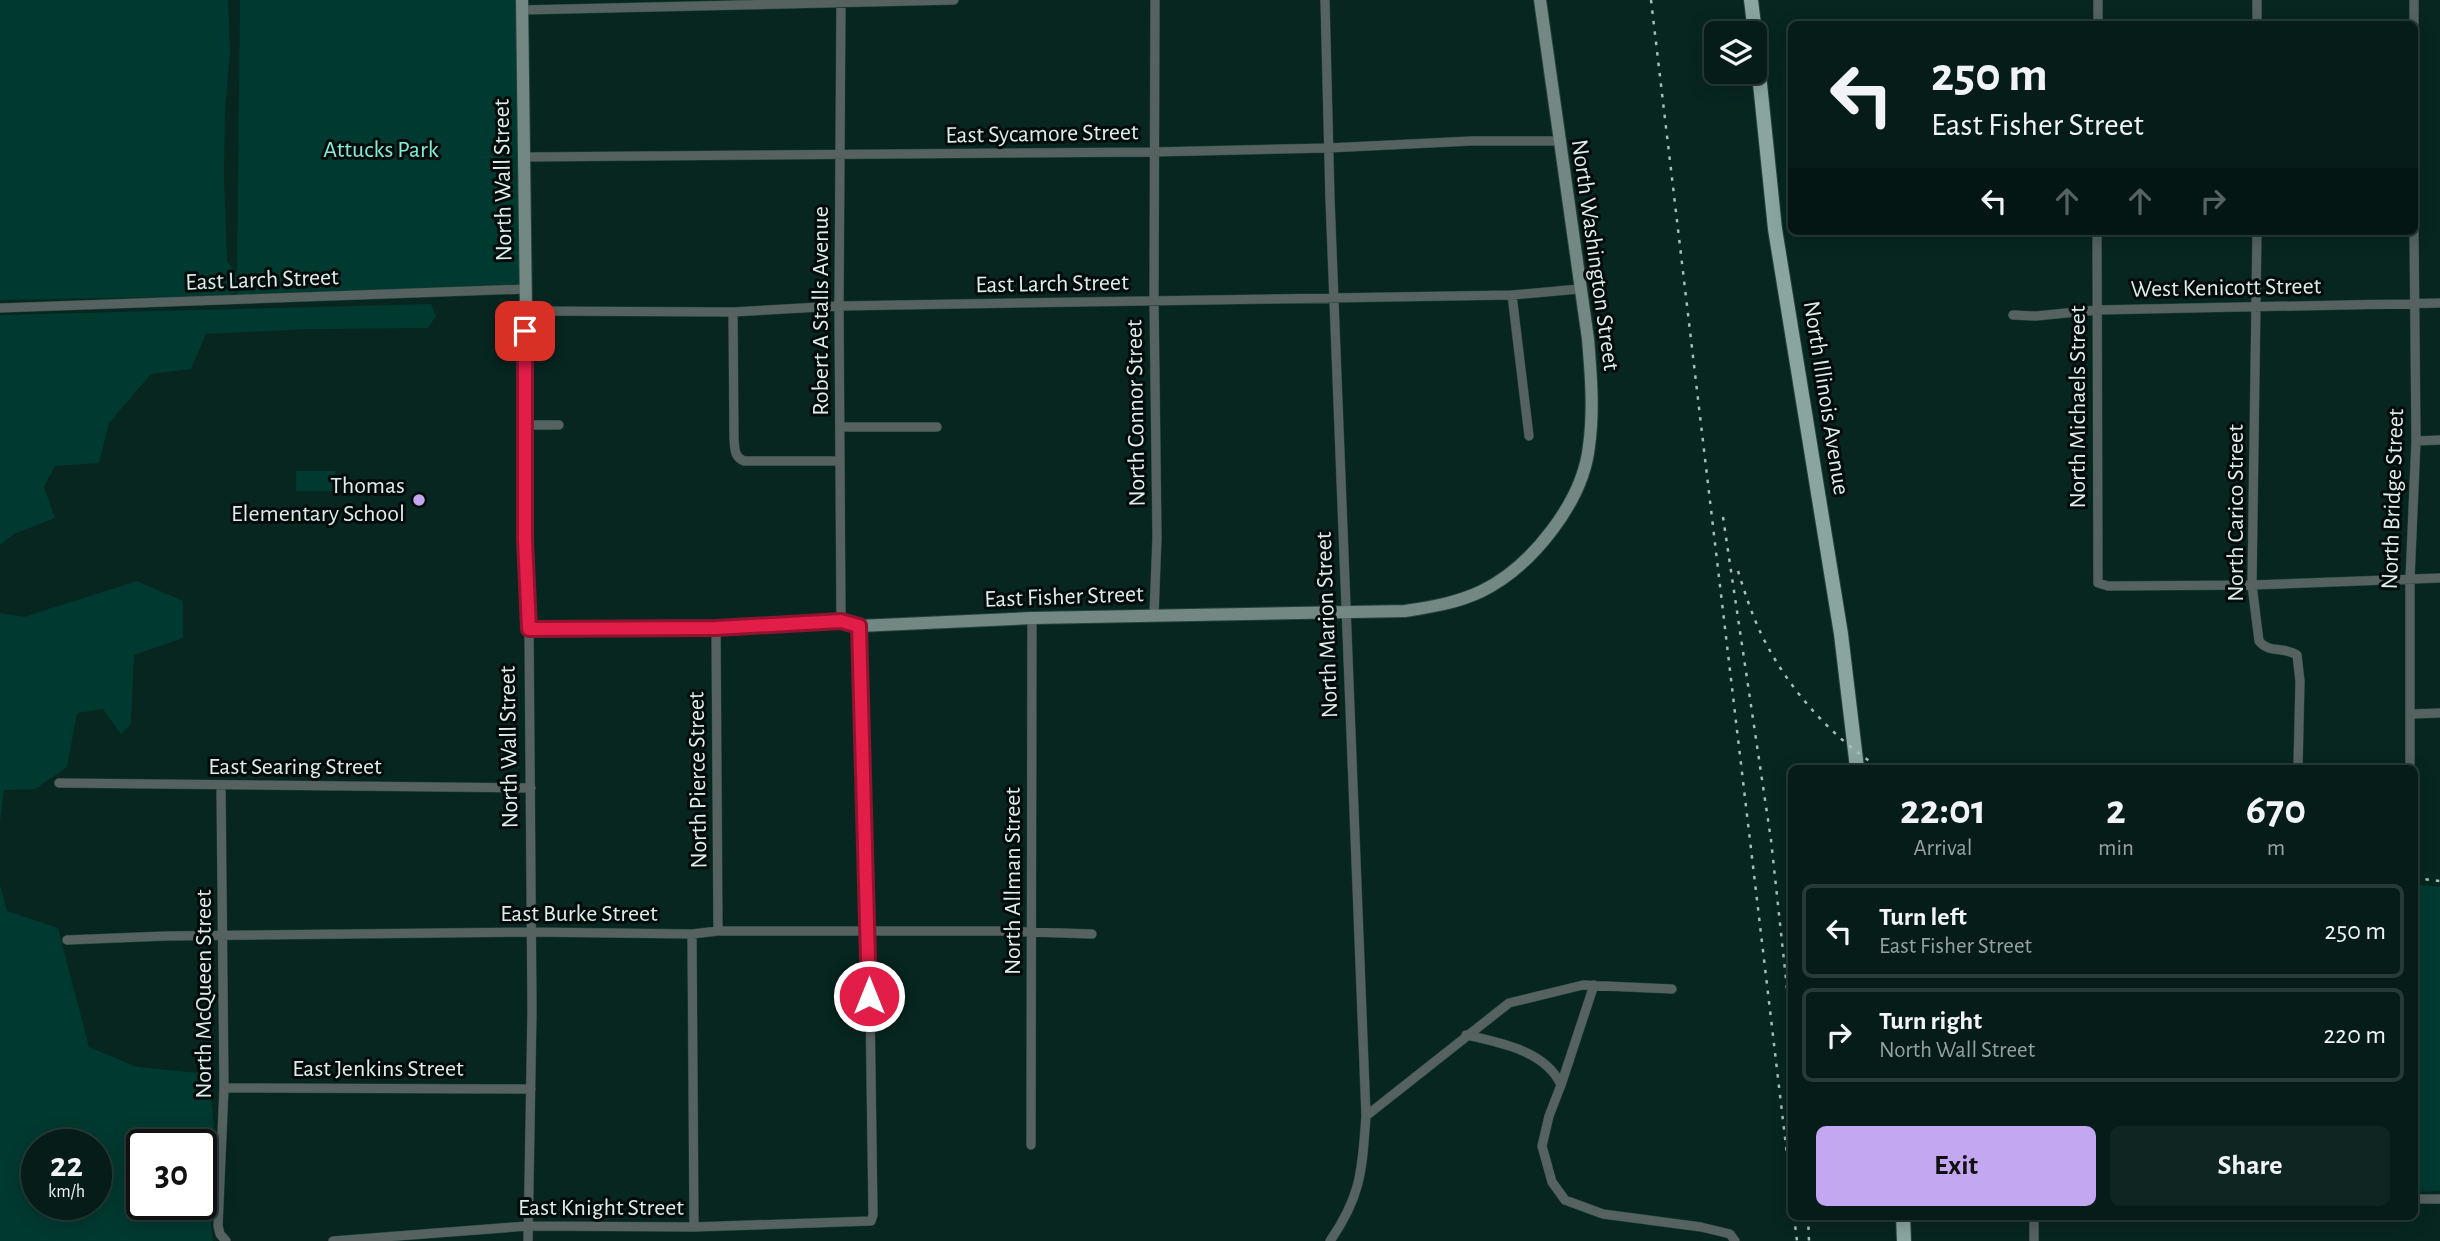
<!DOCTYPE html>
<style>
:root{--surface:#051c18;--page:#0e2521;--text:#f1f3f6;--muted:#97a1a2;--line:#263a37;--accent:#c4a7f1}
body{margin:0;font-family:"Alegreya Sans",sans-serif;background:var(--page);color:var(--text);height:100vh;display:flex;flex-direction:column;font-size:26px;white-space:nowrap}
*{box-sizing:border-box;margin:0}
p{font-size:23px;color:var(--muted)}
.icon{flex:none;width:38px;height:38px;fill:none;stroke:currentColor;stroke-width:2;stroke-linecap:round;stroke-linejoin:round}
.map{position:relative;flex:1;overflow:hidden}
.drawer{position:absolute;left:1788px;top:765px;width:630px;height:455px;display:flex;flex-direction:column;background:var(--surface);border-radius:10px;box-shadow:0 4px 18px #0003,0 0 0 2px var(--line)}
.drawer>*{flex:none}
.guide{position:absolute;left:1788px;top:21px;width:630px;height:214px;border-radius:10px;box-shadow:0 4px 18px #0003,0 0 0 2px var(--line);background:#051c18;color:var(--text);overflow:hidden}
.buttons{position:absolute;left:1704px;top:21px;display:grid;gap:14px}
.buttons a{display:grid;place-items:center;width:63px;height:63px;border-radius:10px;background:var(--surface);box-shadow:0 4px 18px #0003,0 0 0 2px var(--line);font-size:35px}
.speed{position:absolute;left:21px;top:1129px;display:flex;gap:14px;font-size:35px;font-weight:700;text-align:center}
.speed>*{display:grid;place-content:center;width:91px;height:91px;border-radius:50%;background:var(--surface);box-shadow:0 4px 18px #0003,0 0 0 2px var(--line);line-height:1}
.speed small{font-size:18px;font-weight:400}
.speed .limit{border:4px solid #111;border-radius:10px;background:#fff;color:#111}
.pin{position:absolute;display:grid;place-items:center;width:60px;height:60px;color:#fff;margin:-30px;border-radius:14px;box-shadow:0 4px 10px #0006}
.me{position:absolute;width:77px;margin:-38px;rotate:0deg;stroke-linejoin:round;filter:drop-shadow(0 0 5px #0008)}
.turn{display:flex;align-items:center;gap:24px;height:147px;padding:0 28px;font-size:32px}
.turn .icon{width:91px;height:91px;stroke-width:2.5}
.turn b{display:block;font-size:49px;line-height:60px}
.lanes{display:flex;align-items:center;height:66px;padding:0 28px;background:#0003;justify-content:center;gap:35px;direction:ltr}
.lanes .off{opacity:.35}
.eta{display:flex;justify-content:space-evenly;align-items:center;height:119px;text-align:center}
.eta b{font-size:42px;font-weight:700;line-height:49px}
.button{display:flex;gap:14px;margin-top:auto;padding:14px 28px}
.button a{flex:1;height:80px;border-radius:10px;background:var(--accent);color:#111;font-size:28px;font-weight:700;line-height:80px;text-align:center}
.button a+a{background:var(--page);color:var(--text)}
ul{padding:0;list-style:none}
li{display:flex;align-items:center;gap:21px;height:94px;margin:0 14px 10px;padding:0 14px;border:4px solid var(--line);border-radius:10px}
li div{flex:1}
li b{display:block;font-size:26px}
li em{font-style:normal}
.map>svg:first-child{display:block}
.green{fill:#003930;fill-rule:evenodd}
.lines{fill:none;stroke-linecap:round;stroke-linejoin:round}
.street-casing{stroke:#25423c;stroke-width:10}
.secondary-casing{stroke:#25423c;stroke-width:14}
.primary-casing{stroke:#25423c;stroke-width:16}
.street{stroke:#55625f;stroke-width:9}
.secondary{stroke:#738883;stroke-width:12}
.primary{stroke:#8aa59f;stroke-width:14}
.rail{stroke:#a8bdb8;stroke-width:2.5;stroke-dasharray:3.5 7;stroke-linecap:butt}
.route-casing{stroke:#92132f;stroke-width:18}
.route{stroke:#e11d48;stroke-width:12}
.poi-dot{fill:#c4a7f1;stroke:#030c0a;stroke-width:2.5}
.labels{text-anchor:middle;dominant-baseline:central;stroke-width:6;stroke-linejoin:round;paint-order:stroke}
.street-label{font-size:24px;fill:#ddeeea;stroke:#030c0a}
.park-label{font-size:24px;fill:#84ecd7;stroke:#030c0a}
.poi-label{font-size:24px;fill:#ddeeea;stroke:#030c0a;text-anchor:end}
</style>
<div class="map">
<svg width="2440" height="1241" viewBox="0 0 2440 1241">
<rect width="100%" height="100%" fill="#072620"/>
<!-- green -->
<path class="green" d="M 0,0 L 228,0 L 230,53 L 225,109 L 224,176 L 227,261 L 237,275 L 240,0 L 525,0 L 526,289 L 237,300 L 237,292 L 227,296 L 0,300 Z
M 431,304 L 436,316 L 428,328 L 308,329 L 206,334 L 191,369 L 151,374 L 109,423 L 99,463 L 55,466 L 44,487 L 55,518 L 14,534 L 0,545 L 0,315 Z
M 296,471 L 335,471 L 335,491 L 296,491 Z
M 137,581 L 183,601 L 183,638 L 134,655 L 131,724 L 121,734 L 103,709 L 77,713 L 67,767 L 35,789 L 4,790 L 0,822 L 0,613 L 24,617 Z
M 2415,884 L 2440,887 L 2440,1191 L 2415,1192 Z
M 0,885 L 7,911 L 58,928 L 89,1047 L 137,1067 L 208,1074 L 214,1124 L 209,1202 L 213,1241 L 0,1241 ZM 96,1144 L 96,1204 L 37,1204 L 37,1144 ZM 201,1144 L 201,1204 L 142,1204 L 142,1144 Z"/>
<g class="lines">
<!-- street casing -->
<g class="street-casing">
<path id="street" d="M 1325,0 L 1330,199 L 1366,1116 C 1362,1169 1362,1195 1330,1241
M 522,10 L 954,0
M 2098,24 L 2098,0
M 2257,24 L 2257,0
M 2414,24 L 2414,0
M 525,157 L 1154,152 L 1328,148 L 1471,141 L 1559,141
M 2097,231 L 2098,583 L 2108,586 L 2252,585 L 2440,578
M 2257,231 L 2252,585 L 2259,641 C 2269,654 2284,646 2297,655 L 2300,681 L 2298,767
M 1512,295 L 1529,436
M 0,308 L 526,289
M 526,311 L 733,312 L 839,306 L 1512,295 L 1579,289
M 733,312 L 734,439 C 735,449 734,457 744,461 L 840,461
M 2013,315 L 2036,316 L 2097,310 L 2440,303
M 525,425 L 559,425
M 840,427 L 937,427
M 2416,441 L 2440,440
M 1154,615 L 1157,537 L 1154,301 L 1155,0
M 841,621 L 839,306 L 841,0
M 716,628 L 718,931
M 2411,714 L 2440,713
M 2410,768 L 2410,579 L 2416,441 L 2414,231
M 59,783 L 531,788
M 221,786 L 224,1088 L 218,1226 L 220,1234 L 226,1241
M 692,934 L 694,1227
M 67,940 L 166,936 L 531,932 L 692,934 L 718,931 L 1000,931 L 1092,934
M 1466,1035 C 1499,1042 1546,1051 1561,1085 L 1549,1116 L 1542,1146 L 1552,1182 L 1565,1200 L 1603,1214 L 1701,1227 L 1730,1234 L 1735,1241
M 1561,1085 L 1594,985
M 224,1088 L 531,1089
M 1366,1116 L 1509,1003 L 1583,985 L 1672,989
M 1031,1145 L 1032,618
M 2415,1199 L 2440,1199
M 2034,1216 L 2034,1241
M 333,1241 L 528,1226 L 694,1227 L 871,1221 L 873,1215 L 869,932 L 859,626
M 528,1241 L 532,1012 L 529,629"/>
</g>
<!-- secondary casing -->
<g class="secondary-casing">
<path id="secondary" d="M 522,0 L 526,311 L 525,540 L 529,629 L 716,628 L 841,621 L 859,626 L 1032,618 L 1405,611 C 1431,607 1457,603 1482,591 C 1532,566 1583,502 1589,446 C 1594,411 1591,375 1588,339 L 1540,0"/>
</g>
<!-- primary casing -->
<g class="primary-casing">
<path id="primary" d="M 1751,0 L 1755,33
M 1755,35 L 1775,229 L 1841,634 L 1857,768
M 1903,1216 L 1904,1241"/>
</g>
<!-- street -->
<use href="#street" class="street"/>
<!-- secondary -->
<use href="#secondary" class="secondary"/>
<!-- primary -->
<use href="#primary" class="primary"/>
<!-- rail -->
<path class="rail" d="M 1651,0 L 1792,1197
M 1723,517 L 1771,840 L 1792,1035
M 1738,571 C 1744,590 1750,609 1758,627 C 1783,683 1829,736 1880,768
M 2415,878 L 2440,881
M 1794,1216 L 1797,1241
M 1808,1216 L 1809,1241"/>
</g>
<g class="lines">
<!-- route casing -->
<g class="route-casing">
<path id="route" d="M 525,331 L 525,540 L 529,629 L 716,628 L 841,621 L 859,626 L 869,996"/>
</g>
<!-- route -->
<use href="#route" class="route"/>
</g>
<!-- markers -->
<circle class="poi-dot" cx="419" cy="500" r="7"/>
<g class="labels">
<!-- street labels -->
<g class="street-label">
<text transform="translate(1042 134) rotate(-1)">East Sycamore Street</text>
<text transform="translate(503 180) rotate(-91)">North Wall Street</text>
<text transform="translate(1595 255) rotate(82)">North Washington Street</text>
<text transform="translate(262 280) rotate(-2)">East Larch Street</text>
<text transform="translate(1052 284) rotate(-1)">East Larch Street</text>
<text transform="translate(2226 288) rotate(-1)">West Kenicott Street</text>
<text transform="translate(821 311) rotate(-90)">Robert A Stalls Avenue</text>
<text transform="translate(1826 398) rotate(81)">North Illinois Avenue</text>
<text transform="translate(2078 407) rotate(-90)">North Michaels Street</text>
<text transform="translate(1136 413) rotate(-91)">North Connor Street</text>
<text transform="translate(2393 499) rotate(-88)">North Bridge Street</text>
<text transform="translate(2236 513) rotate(-90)">North Carico Street</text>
<text transform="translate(1064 597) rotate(-2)">East Fisher Street</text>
<text transform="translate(1327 625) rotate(-92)">North Marion Street</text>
<text transform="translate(509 747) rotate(-91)">North Wall Street</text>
<text x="295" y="767">East Searing Street</text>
<text transform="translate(698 780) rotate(-91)">North Pierce Street</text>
<text transform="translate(1013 881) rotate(-90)">North Allman Street</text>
<text x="579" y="914">East Burke Street</text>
<text transform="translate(204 994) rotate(-90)">North McQueen Street</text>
<text x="378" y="1069">East Jenkins Street</text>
<text x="601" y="1208">East Knight Street</text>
</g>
<!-- park labels -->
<g class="park-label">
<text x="381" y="150">Attucks Park</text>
</g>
<!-- poi labels -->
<g class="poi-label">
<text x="405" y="486">Thomas<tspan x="405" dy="28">Elementary School</tspan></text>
</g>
</g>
</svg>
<div class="buttons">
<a><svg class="icon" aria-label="layers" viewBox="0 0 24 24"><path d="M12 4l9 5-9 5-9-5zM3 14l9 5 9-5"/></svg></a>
</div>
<div class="speed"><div>22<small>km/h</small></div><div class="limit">30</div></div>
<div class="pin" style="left:525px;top:331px;background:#d93025"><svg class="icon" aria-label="arrive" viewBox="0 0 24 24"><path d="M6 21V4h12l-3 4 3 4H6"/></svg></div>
<svg class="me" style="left:869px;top:996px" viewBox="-20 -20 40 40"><circle r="17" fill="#e11d48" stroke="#fff" stroke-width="3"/><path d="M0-11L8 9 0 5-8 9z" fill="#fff"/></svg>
<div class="guide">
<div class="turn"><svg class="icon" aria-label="left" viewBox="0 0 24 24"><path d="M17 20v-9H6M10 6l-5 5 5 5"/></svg><div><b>250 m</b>East Fisher Street</div></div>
<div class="lanes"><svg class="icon" aria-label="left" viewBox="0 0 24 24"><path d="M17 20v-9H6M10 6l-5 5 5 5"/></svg><svg class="icon off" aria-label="ahead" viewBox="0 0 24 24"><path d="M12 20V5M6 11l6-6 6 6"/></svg><svg class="icon off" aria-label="ahead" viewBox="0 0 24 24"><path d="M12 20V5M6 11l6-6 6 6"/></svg><svg class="icon off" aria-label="right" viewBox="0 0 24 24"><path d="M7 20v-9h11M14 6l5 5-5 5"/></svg></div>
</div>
<section class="drawer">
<div class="eta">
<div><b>22:01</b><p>Arrival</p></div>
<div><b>2</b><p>min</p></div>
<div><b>670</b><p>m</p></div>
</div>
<ul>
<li><svg class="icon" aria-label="left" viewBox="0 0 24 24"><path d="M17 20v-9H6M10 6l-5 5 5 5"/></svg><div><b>Turn left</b><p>East Fisher Street</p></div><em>250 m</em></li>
<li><svg class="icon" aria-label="right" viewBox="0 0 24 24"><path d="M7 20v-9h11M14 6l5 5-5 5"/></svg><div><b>Turn right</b><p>North Wall Street</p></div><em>220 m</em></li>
</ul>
<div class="button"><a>Exit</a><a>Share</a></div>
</section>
</div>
